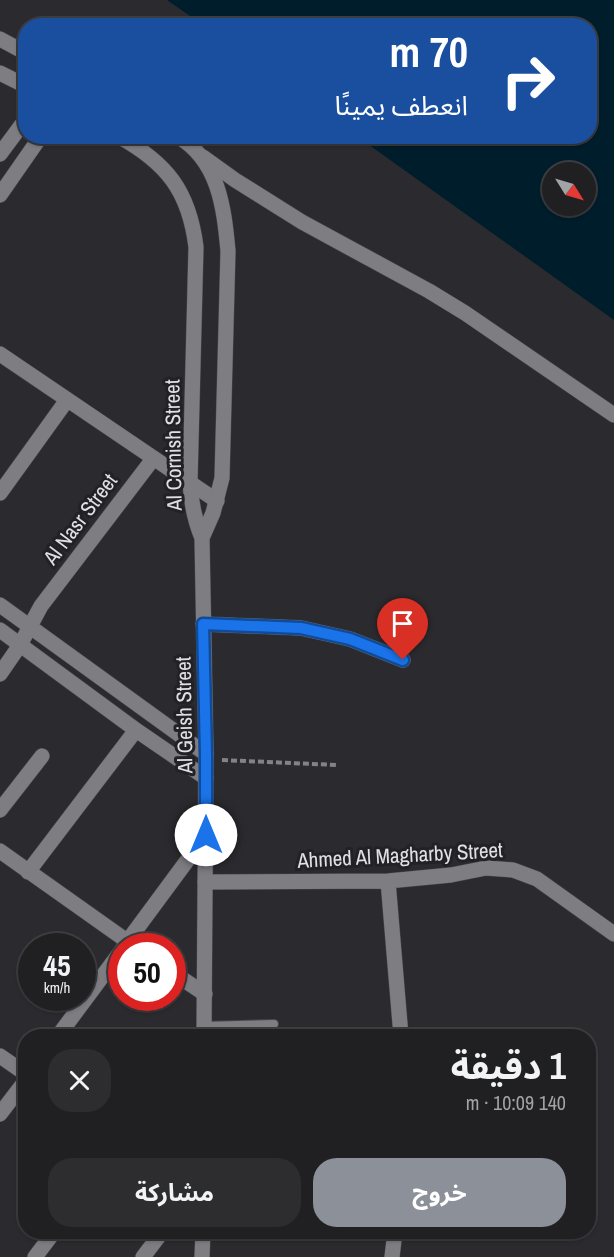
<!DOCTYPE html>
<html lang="ar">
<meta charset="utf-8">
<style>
:root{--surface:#202023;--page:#2d2d30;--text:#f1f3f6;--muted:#a2a3a6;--line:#3d3e41;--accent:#8c9099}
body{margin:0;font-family:"Archivo Narrow","Noto Sans Arabic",sans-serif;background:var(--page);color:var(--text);direction:rtl;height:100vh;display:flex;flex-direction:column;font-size:22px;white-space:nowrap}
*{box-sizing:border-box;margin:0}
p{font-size:20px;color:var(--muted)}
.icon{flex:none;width:33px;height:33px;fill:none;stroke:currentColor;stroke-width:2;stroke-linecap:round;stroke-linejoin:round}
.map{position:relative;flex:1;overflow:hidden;direction:ltr}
.panel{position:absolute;left:18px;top:1029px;width:578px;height:210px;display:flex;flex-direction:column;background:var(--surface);border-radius:24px;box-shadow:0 2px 4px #0004,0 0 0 2px var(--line);direction:rtl}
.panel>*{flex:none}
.banner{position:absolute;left:18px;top:18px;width:579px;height:126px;border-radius:24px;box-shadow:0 2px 4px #0004,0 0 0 2px var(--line);direction:rtl;background:#1a4fa0;color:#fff;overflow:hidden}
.needle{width:39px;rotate:127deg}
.fabs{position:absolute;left:542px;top:162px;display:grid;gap:12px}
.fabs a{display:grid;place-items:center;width:54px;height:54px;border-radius:50%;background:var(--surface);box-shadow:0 2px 4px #0004,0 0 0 2px var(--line);font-size:30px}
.speed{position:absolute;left:18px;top:933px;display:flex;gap:12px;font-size:30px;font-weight:700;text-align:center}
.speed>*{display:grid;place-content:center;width:78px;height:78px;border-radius:50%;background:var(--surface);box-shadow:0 2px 4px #0004,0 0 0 2px var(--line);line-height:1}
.speed small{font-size:15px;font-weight:400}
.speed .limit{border:9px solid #d22;background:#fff;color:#111}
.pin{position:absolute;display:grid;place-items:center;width:51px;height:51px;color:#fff;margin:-62px -26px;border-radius:50% 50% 50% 0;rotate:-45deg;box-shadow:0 0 6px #0007}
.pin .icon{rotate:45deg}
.me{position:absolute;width:66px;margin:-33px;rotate:0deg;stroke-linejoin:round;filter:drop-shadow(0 0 4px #0008)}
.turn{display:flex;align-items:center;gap:21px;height:126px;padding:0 30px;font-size:27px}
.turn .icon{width:78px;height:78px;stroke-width:2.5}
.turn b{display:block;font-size:42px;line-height:51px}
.round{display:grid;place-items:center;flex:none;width:63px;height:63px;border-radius:24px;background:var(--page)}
.headline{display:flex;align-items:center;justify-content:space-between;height:102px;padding:0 30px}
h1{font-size:36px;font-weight:700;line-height:45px}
.cta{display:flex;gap:12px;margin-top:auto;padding:12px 30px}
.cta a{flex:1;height:69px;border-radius:24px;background:var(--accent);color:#fff;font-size:24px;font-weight:700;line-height:69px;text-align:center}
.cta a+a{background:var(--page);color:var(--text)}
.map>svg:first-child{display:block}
.water{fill:#001d2b;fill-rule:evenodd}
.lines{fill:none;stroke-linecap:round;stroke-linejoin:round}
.lane-casing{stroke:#49494c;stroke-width:10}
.street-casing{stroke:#49494c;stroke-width:16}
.secondary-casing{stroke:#49494c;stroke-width:16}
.path{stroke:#838387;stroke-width:4;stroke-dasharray:6 3;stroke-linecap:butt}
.lane{stroke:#7d7d82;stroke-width:8}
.street{stroke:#7d7d82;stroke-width:15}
.secondary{stroke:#7d7d82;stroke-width:15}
.route-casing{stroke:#114b97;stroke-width:15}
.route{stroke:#1a73e8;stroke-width:10}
.labels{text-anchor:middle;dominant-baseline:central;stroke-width:6;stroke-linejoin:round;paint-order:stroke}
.street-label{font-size:21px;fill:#e1e1e4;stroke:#222125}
</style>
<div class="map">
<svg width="614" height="1257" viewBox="0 0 614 1257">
<rect width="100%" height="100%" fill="#2b2b2f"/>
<!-- water -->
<path class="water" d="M 167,0 L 614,0 L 614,320 L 358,137 L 590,136 L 590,26 L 203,25 ZM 552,172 L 585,172 L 585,206 L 552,206 Z"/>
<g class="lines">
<!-- lane casing -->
<g class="lane-casing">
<path id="lane" d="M 204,1026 L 274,1024"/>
</g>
<!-- street casing -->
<g class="street-casing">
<path id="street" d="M 0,154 L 26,119
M 203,157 L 235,180 L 302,222 L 429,291 L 465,313 L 614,415
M 0,195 L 41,136
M 0,354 L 217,501
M 0,493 L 67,400
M 0,605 L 206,754
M 203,624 L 301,628 L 350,639 L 403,660
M 0,630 L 136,730 L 206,778
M 0,674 L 20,645 L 41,606 L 153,459
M 0,810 L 42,756
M 0,851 L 134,946
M 28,872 L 136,730
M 388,881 L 401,1036
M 205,882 L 388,881 L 451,875 L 486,868 L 513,870 L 537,879 L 614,934
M 124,946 L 206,835
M 172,972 L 205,994
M 58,1036 L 122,950
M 0,1056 L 26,1074
M 0,1114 L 26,1080
M 35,1257 L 54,1232
M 143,1257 L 162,1232
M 392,1257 L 395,1232"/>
</g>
<!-- secondary casing -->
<g class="secondary-casing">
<path id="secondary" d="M 0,39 L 26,53
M 0,73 L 26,86
M 118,136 C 167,163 189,191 196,247 L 190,482 C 191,502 194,519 202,538 L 206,754 L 204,1036
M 177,136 C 219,160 224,208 228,251 L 222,478 L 213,513 L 202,538
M 202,1257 L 203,1232"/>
</g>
<!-- path -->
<path class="path" d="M 222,760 L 336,765"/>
<!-- lane -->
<use href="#lane" class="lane"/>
<!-- street -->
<use href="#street" class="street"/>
<!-- secondary -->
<use href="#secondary" class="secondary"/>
</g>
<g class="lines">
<!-- route casing -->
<g class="route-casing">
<path id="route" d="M 206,835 L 206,754 L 203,624 L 301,628 L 350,639 L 403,660"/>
</g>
<!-- route -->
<use href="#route" class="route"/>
</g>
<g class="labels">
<!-- street labels -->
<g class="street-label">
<text transform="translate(173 445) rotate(-91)">Al Cornish Street</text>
<text transform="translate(80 519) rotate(-53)">Al Nasr Street</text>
<text transform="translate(184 715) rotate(-91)">Al Geish Street</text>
<text transform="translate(400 855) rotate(-3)">Ahmed Al Magharby Street</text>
</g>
</g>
</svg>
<div class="fabs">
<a><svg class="needle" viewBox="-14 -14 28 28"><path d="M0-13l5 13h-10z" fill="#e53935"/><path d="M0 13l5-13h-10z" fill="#a2a3a6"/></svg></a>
</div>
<div class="speed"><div>45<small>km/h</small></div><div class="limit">50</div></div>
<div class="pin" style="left:403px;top:660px;background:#d93025"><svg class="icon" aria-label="arrive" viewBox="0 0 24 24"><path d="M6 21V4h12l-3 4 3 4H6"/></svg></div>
<svg class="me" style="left:206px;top:835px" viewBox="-20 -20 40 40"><circle r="19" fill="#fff"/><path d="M0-13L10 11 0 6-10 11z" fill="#1a73e8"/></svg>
<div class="banner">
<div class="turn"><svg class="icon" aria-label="right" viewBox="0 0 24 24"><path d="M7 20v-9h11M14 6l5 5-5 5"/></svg><div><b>70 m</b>انعطف يمينًا</div></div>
</div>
<section class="panel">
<div class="headline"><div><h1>1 دقيقة</h1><p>140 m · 10:09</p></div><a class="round"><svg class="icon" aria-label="close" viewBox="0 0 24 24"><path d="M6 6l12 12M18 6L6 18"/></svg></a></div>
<div class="cta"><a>خروج</a><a>مشاركة</a></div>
</section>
</div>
